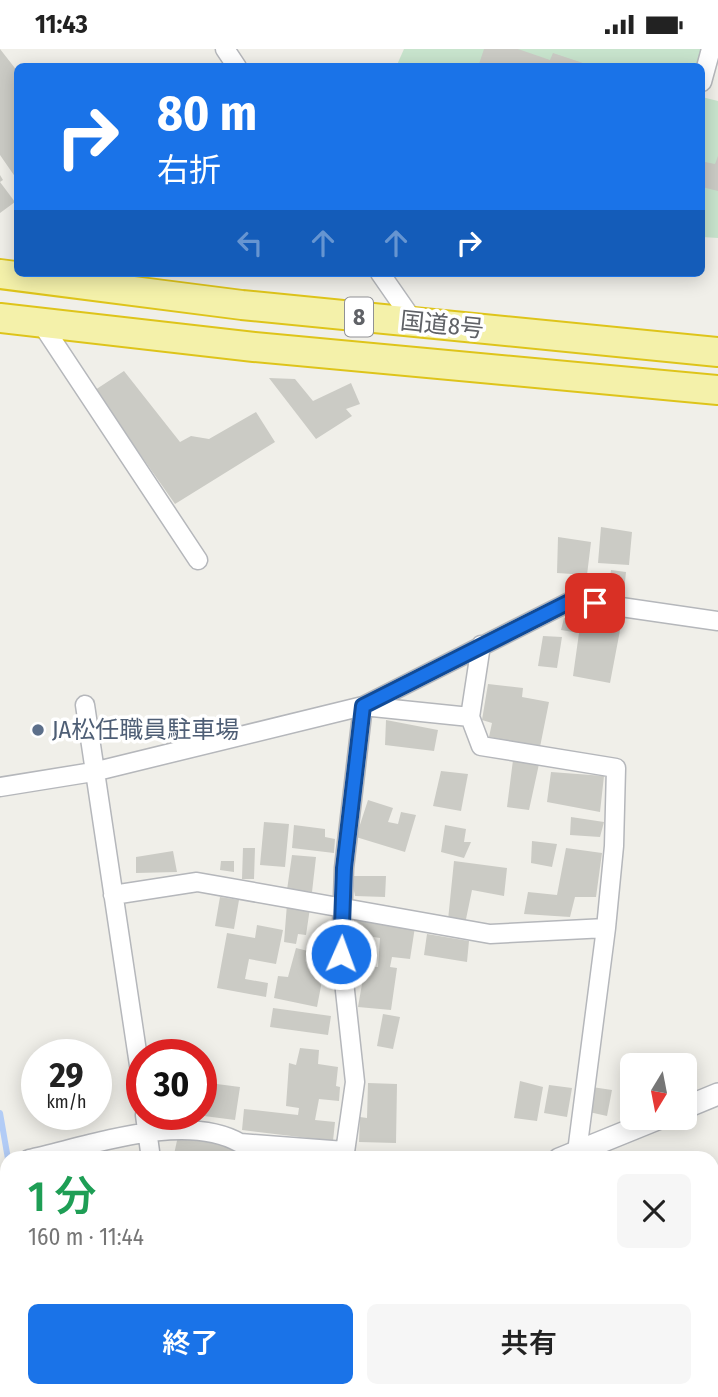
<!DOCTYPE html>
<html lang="ja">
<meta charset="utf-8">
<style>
:root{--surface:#fff;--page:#f6f6f6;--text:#222;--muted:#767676;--accent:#1a73e8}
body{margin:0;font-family:"Fira Sans Condensed","Noto Sans JP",sans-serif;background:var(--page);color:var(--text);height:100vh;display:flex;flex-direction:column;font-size:26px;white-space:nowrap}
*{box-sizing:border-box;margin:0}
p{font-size:23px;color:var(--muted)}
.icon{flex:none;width:38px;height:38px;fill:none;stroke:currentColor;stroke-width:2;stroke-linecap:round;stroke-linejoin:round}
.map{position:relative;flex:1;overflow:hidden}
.details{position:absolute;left:0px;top:1102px;width:719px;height:247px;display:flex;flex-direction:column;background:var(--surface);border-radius:21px 21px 0 0;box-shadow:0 4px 18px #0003}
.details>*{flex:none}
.guide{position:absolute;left:14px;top:14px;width:691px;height:214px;border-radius:10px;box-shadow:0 4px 18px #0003;background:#1a73e8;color:#fff;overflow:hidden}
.needle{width:46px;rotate:190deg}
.fabs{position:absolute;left:620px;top:1004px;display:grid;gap:14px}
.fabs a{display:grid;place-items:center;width:77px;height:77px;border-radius:10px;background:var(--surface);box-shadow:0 4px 18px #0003;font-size:35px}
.speed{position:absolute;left:21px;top:990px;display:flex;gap:14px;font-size:35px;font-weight:700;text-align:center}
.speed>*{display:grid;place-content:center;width:91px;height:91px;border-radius:50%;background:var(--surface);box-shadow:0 4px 18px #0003;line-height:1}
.speed small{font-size:18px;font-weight:400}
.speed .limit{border:10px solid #d22;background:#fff;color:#111}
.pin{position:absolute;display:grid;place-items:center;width:60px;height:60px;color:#fff;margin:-30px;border-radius:14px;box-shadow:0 4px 10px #0006}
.me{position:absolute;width:77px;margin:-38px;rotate:2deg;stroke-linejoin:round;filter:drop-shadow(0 0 5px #0008)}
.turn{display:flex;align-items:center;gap:24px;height:147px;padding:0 28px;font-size:32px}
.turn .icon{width:91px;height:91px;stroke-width:2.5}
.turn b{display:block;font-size:49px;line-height:60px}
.lanes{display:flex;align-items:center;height:66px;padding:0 28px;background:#0003;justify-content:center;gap:35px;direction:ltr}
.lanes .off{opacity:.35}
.round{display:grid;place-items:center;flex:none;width:74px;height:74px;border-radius:10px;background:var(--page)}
.summary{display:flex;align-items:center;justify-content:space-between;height:119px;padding:0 28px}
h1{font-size:42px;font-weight:600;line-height:52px;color:#1e9e55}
.button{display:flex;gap:14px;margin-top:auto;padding:14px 28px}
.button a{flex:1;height:80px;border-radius:10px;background:var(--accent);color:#fff;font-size:28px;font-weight:600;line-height:80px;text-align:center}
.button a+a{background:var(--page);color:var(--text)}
.status{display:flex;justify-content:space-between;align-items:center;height:49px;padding:0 35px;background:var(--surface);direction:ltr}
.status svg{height:19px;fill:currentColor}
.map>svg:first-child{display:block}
.green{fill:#c8e4cd}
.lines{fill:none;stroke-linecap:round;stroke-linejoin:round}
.stream{stroke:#b2ccf6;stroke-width:6}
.building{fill:#cbcbc5}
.minor-casing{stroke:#b5b7bb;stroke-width:21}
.tertiary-casing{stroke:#b5b7bb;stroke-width:24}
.trunk-casing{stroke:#dec41a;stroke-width:32}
.minor{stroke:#fff;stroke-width:18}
.tertiary{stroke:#fff;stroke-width:21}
.trunk{stroke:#f4f1aa;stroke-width:28}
.route-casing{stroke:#114b97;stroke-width:18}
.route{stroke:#1a73e8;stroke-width:12}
.service-dot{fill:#5c6f8a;stroke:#fff;stroke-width:2.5}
.labels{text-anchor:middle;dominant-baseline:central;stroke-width:7;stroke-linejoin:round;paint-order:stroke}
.shield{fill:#fff;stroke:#909195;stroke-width:2}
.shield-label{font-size:23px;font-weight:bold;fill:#606267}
.street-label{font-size:24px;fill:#606267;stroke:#fff}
.service-label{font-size:24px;fill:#4e5e75;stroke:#fff;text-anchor:start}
</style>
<div class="status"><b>11:43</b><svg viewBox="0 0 49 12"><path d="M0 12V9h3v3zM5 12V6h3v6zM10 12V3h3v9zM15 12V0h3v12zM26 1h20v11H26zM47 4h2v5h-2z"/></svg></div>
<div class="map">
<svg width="718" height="1348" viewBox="0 0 718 1348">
<rect width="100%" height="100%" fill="#f0efe9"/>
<!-- green -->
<path class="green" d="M 404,0 L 703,0 L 698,17 L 396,18 Z
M 702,48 L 718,52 L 718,189 L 702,188 Z
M 0,1166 L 7,1213 L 7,1342 L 27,1342 L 28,1348 L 0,1348 Z"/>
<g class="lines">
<!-- stream -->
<path class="stream" d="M 0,1064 L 8,1110
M 48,1342 L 49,1348"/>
</g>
<!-- building -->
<path class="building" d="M 0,0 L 18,23 L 18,132 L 0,106 Z
M 484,0 L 518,0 L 550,11 L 553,4 L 586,15 L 585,18 L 478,18 Z
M 718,107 L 718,142 L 702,138 L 702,116 L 705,113 L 715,115 Z
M 0,126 L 3,131 L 0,133 L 15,153 L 0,164 Z
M 124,322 L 180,393 L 191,387 L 209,390 L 256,363 L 275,393 L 175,455 L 95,341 Z
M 269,329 L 295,330 L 313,352 L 351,334 L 360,355 L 346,360 L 352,367 L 316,390 Z
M 601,478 L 632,483 L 629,516 L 598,514 Z
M 558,488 L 591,493 L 587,526 L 557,524 Z
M 611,521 L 626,523 L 624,543 L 608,542 Z
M 564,569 L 621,576 L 610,634 L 573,627 L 579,584 L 561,581 Z
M 543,587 L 562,588 L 557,619 L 538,617 Z
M 488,635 L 523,639 L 522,648 L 549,653 L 540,698 L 489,688 L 492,674 L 482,671 Z
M 386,671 L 438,681 L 434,702 L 385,696 Z
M 513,711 L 539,715 L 529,761 L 507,758 Z
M 441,722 L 468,725 L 461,762 L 433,757 Z
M 551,723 L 604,727 L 600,763 L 547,753 Z
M 368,751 L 393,759 L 388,773 L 398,775 L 401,763 L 416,766 L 405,803 L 356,788 Z
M 571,768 L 604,773 L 600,788 L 570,786 Z
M 264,773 L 289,775 L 285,818 L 260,816 Z
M 294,776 L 325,780 L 325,788 L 335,790 L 334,804 L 292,799 Z
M 445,776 L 466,780 L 464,793 L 471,793 L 464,809 L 441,803 Z
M 532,792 L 557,795 L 552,818 L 531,814 Z
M 243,799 L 255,799 L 254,830 L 242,830 Z
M 566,799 L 602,804 L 596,848 L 575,848 L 570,868 L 524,865 L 528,843 L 557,846 Z
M 173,802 L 177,823 L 136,824 L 136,808 Z
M 292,806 L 316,808 L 312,843 L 287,841 Z
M 221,812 L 234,812 L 234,823 L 220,821 Z
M 454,812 L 507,819 L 504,847 L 472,841 L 465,875 L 448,871 Z
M 351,827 L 386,827 L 385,848 L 355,847 Z
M 220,848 L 239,851 L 234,880 L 215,877 Z
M 287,855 L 310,859 L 306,886 L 298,885 L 296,895 L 284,893 Z
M 354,869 L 415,878 L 410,910 L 392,908 L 390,918 L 397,919 L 391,961 L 358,958 L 363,929 L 354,929 L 354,917 L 378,918 L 380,889 L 354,885 Z
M 257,876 L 283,881 L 276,915 L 249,910 L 245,930 L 268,934 L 266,948 L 217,939 L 227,884 L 255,889 Z
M 427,885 L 469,892 L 467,913 L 424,906 Z
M 296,899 L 312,903 L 311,909 L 317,910 L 316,914 L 325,916 L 317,958 L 274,949 L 278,927 L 288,928 Z
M 273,959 L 331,967 L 328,986 L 270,978 Z
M 383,965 L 400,968 L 393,1000 L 377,997 Z
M 300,999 L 319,1001 L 318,1015 L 338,1018 L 336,1037 L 340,1038 L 339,1052 L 319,1050 L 315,1071 L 335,1073 L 333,1092 L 242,1081 L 244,1060 L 298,1066 L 299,1059 L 286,1057 L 289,1014 L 296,1016 Z
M 520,1032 L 543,1038 L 537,1072 L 514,1069 Z
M 209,1034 L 240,1038 L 235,1071 L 204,1067 Z
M 368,1034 L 397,1035 L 396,1094 L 359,1093 L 360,1068 L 367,1069 Z
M 549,1036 L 572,1039 L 567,1068 L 544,1064 Z
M 592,1038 L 612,1041 L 607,1067 L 589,1063 Z
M 178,1087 L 283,1108 L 283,1110 L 173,1110 Z
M 433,1342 L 485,1342 L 484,1348 L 432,1348 Z
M 494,1342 L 548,1342 L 547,1348 L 493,1348 Z"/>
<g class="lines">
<!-- minor casing -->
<g class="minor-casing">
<path id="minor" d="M 225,0 L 237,18
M 702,33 L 711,0
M 380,224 L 414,273
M 41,274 L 198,511
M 85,656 L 142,1036
M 470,668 L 481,596
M 0,738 L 93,723 L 363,657 L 573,551 L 718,572
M 113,846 L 197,833 L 490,885 L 606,879 L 577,1103
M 145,1066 L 151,1110
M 29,1110 C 89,1097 185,1062 240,1094 L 345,1102
M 344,1110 L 355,1033 L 341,905 L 344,819 L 363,657 L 470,668 L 481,697 L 616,719 L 614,797 L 606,879
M 210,1342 L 215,1348"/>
</g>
<!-- tertiary casing -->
<g class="tertiary-casing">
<path id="tertiary" d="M 684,1059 L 718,1045
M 559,1110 L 660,1069
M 235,1348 L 240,1342"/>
</g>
<!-- trunk casing -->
<g class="trunk-casing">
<path id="trunk" d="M 0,225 L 242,256 L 718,303
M 0,269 L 254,298 L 718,341"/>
</g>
<!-- minor -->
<use href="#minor" class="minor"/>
<!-- tertiary -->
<use href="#tertiary" class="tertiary"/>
<!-- trunk -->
<use href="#trunk" class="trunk"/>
</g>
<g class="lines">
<!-- route casing -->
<g class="route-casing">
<path id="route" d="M 341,905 L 344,819 L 363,657 L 573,551 L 595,554"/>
</g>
<!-- route -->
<use href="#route" class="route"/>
</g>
<!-- markers -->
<circle class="service-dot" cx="38" cy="681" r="7"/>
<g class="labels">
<!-- shield labels -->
<rect class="shield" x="345" y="248.5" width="28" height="39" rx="5"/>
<g class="shield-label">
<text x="359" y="268">8</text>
</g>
<!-- street labels -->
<g class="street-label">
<text transform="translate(442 276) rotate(6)">国道8号</text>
</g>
<!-- service labels -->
<g class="service-label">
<text x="52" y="681">JA松任職員駐車場</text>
</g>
</g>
</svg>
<div class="fabs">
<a><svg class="needle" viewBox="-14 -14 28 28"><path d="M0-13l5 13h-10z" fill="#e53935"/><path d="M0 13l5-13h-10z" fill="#767676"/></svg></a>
</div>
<div class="speed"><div>29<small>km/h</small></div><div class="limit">30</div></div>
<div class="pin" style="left:595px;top:554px;background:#d93025"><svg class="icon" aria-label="arrive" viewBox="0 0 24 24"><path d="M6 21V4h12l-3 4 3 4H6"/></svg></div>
<svg class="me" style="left:341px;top:905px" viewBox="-20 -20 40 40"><circle r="17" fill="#1a73e8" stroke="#fff" stroke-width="3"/><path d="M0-11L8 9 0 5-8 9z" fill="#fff"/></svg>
<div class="guide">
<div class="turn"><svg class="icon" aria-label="right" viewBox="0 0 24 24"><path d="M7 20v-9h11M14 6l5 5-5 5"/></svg><div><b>80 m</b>右折</div></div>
<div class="lanes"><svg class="icon off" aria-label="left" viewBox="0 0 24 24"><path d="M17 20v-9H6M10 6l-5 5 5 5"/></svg><svg class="icon off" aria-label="ahead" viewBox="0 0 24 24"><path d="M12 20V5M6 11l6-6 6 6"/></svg><svg class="icon off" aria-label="ahead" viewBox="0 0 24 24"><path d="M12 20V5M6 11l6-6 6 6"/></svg><svg class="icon" aria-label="right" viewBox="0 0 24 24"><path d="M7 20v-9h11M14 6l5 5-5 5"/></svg></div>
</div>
<section class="details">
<div class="summary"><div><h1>1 分</h1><p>160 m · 11:44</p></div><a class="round"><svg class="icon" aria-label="close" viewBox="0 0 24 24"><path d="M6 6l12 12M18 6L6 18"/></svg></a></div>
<div class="button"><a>終了</a><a>共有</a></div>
</section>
</div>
